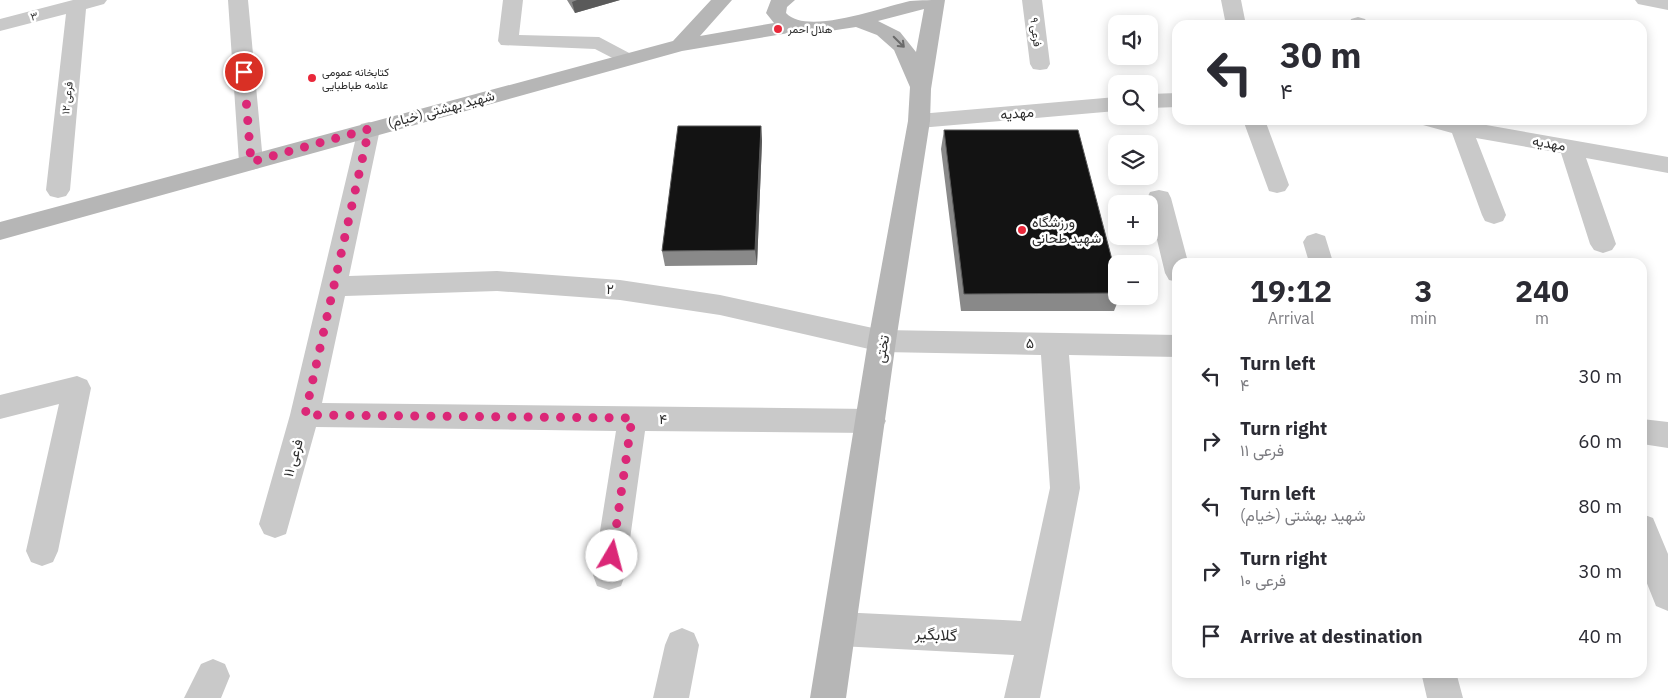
<!DOCTYPE html>
<meta charset="utf-8">
<style>
:root{--surface:#fff;--page:#f7f7f7;--text:#2b2b33;--muted:#7c7c81}
body{margin:0;font-family:"IBM Plex Sans",Vazirmatn,sans-serif;background:var(--page);color:var(--text);height:100vh;display:flex;flex-direction:column;font-size:19px;white-space:nowrap}
*{box-sizing:border-box;margin:0}
p{font-size:16px;color:var(--muted)}
.icon{flex:none;width:28px;height:28px;fill:none;stroke:currentColor;stroke-width:2;stroke-linecap:round;stroke-linejoin:round}
.map{position:relative;flex:1;overflow:hidden}
.details{position:absolute;left:1172px;top:258px;width:475px;height:420px;display:flex;flex-direction:column;background:var(--surface);border-radius:15px;box-shadow:0 2px 12px #0003}
.details>*{flex:none}
.guide{position:absolute;left:1172px;top:20px;width:475px;height:105px;border-radius:15px;box-shadow:0 2px 12px #0003;background:#fff;color:var(--text);overflow:hidden}
.controls{position:absolute;left:1108px;top:15px;display:grid;gap:10px}
.controls a{display:grid;place-items:center;width:50px;height:50px;border-radius:10px;background:var(--surface);box-shadow:0 2px 12px #0003;font-size:25px}
.pin{position:absolute;display:grid;place-items:center;width:42px;height:42px;color:#fff;margin:-21px;border:2px solid #fff;border-radius:50%;box-shadow:0 1px 5px #0007}
.me{position:absolute;width:55px;margin:-28px;rotate:8deg;stroke-linejoin:round;filter:drop-shadow(0 0 4px #0008)}
.turn{display:flex;align-items:center;gap:18px;height:105px;padding:0 25px;font-size:22px}
.turn .icon{width:65px;height:65px;stroke-width:2.5}
.turn b{display:block;font-size:35px;line-height:42px}
.eta{display:flex;justify-content:space-evenly;align-items:center;height:85px;text-align:center}
.eta b{font-size:30px;font-weight:800;line-height:35px}
ul{padding:0;list-style:none}
li{display:flex;align-items:center;gap:15px;height:65px;padding:0 25px}
li div{flex:1}
li b{display:block;font-size:19px}
li em{font-style:normal}
.map>svg:first-child{display:block}
.lines{fill:none;stroke-linecap:round;stroke-linejoin:round}
.street{fill:#c9c9c9;fill-rule:evenodd}
.secondary{fill:#b6b6b6;fill-rule:evenodd}
.wall{fill:#898989}
.shaded-wall{fill:#5a5a5a}
.building{fill:#131313;stroke:#5a5a5a}
.oneway{stroke:#6a6a6a}
.route{stroke:#db2777;stroke-width:9;stroke-dasharray:0 16.2}
.poi-dot{fill:#e9283a;stroke:#fff;stroke-width:2}
.labels{text-anchor:middle;dominant-baseline:central;stroke-width:5;stroke-linejoin:round;paint-order:stroke}
.far-street-label{font-size:11px;fill:#2c2c2c;stroke:#fff}
.far-poi-label{font-size:11px;fill:#2c2c2c;stroke:#fff;text-anchor:start}
.street-label{font-size:14px;fill:#2c2c2c;stroke:#fff}
.poi-label{font-size:14px;fill:#2c2c2c;stroke:#fff;text-anchor:start}
.near-street-label{font-size:16px;fill:#2c2c2c;stroke:#fff}
</style>
<div class="map">
<svg width="1668" height="698" viewBox="0 0 1668 698">
<rect width="100%" height="100%" fill="#fff"/>
<g class="lines">
<!-- street -->
<path class="street" d="M 73,0 L 107,0 L 104,4 L 86,9 L 70,190 L 66,196 L 58,198 L 50,196 L 46,190 L 66,14 L 0,31 L 0,19 Z
M 228,0 L 248,0 L 263,162 L 259,168 L 251,170 L 243,168 L 239,162 Z
M 503,0 L 523,0 L 519,35 L 599,37 L 633,55 L 636,59 L 633,63 L 626,65 L 595,49 L 501,45 L 498,41 Z
M 1022,0 L 1042,0 L 1050,64 L 1047,69 L 1040,70 L 1033,69 L 1030,64 Z
M 1221,0 L 1241,0 L 1246,25 L 1226,25 Z
M 1635,0 L 1668,0 L 1668,10 L 1638,4 Z
M 1358,17 L 1365,19 L 1369,25 L 1349,25 L 1351,19 Z
M 1178,93 L 1178,107 L 1149,108 L 1149,94 Z
M 1116,97 L 1116,111 L 919,128 L 911,126 L 908,121 L 911,116 L 919,114 Z
M 1243,120 L 1265,120 L 1289,185 L 1285,191 L 1277,193 L 1269,191 Z
M 1420,120 L 1458,120 L 1668,157 L 1668,173 L 1586,158 L 1616,244 L 1612,250 L 1603,253 L 1594,250 L 1590,244 L 1561,153 L 1476,138 L 1506,215 L 1503,221 L 1494,224 L 1485,221 L 1482,215 L 1452,133 L 1423,125 Z
M 369,122 L 377,124 L 380,129 L 349,276 L 497,271 L 620,280 L 720,295 L 882,330 L 1178,335 L 1178,357 L 1069,355 L 1080,488 L 1040,698 L 1004,698 L 1014,655 L 839,646 L 827,641 L 822,629 L 827,617 L 839,612 L 1021,621 L 1050,488 L 1041,355 L 882,352 L 720,315 L 620,300 L 497,291 L 345,296 L 322,403 L 871,409 L 881,412 L 886,421 L 881,430 L 871,433 L 645,431 L 625,575 L 621,586 L 609,590 L 597,586 L 593,575 L 616,431 L 316,427 L 286,534 L 275,538 L 264,534 L 259,524 L 290,415 L 358,129 L 361,124 Z
M 1159,190 L 1168,192 L 1171,198 L 1188,262 L 1178,262 L 1178,282 L 1169,280 L 1165,273 L 1147,198 L 1150,192 Z
M 1316,233 L 1325,236 L 1333,262 L 1309,262 L 1303,242 L 1307,236 Z
M 77,376 L 87,380 L 91,388 L 58,551 L 53,562 L 42,566 L 31,562 L 26,551 L 59,404 L 0,419 L 0,395 Z
M 1642,419 L 1668,422 L 1668,448 L 1642,444 Z
M 1642,514 L 1653,518 L 1668,554 L 1668,611 L 1656,606 L 1642,571 Z
M 682,628 L 694,633 L 699,645 L 689,698 L 653,698 L 665,645 L 670,633 Z
M 213,659 L 225,664 L 230,676 L 221,698 L 184,698 L 201,664 Z
M 1421,672 L 1456,672 L 1463,698 L 1427,698 Z"/>
<!-- secondary -->
<path class="secondary" d="M 711,0 L 732,0 L 700,36 L 774,23 L 766,13 L 771,0 L 795,0 L 787,7 L 786,13 C 807,36 882,7 910,1 C 920,0 934,0 945,0 L 931,89 L 930,121 L 896,341 L 846,698 L 810,698 L 868,341 L 908,121 L 910,87 L 894,50 L 877,35 L 856,27 L 823,32 L 795,32 L 682,51 L 0,240 L 0,222 L 673,41 ZM 924,9 L 916,52 L 900,32 L 878,21 Z"/>
</g>
<!-- wall -->
<path class="wall" d="M 567,0 L 620,0 L 575,13 Z
M 761,126 L 762,141 L 757,265 L 665,266 L 662,251 Z
M 944,130 L 1116,275 L 1116,296 L 1120,296 L 1114,311 L 961,311 L 941,149 Z"/>
<!-- shaded-wall -->
<path class="shaded-wall" d="M 577,0 L 620,0 L 575,13 L 572,2 Z
M 761,126 L 762,141 L 757,265 L 755,250 Z"/>
<!-- building -->
<path class="building" d="M 678,126 L 761,126 L 755,250 L 662,251 Z
M 944,130 L 1078,130 L 1116,275 L 1116,293 L 964,294 Z"/>
<!-- one-way arrows -->
<defs><path id="oneway-shaft" d="M-6 0H5M1.5-3L5.5 0L1.5 3" fill="none" stroke-width="1.6" stroke-linecap="round" stroke-linejoin="round" transform="scale(1.25)"/></defs>
<use class="oneway" href="#oneway-shaft" transform="translate(899 42) rotate(45)"/>
<g class="lines">
<!-- route -->
<path class="route" d="M 244,72 L 251,162 L 369,129 L 305,415 L 632,418 L 612,556"/>
</g>
<!-- markers -->
<g class="poi-dot">
<circle cx="778" cy="29" r="5"/>
<circle cx="312" cy="78" r="5"/>
<circle cx="1022" cy="230" r="5"/>
</g>
<g class="labels">
<!-- far-street labels -->
<g class="far-street-label">
<text transform="translate(34 16) rotate(-14)">۳</text>
<text transform="translate(1036 32) rotate(83)">فرعی ۹</text>
<text transform="translate(67 98) rotate(-84)">فرعی ۱۲</text>
</g>
<!-- far-poi labels -->
<g class="far-poi-label">
<text x="788" y="29">هلال احمر</text>
<text x="322" y="72">کتابخانه عمومی<tspan x="322" dy="13">علامه طباطبایی</tspan></text>
</g>
<!-- street labels -->
<g class="street-label">
<text transform="translate(441 109) rotate(-15)">شهید بهشتی (خیام)</text>
<text transform="translate(1017 113) rotate(-5)">مهدیه</text>
<text transform="translate(1549 143) rotate(9)">مهدیه</text>
<text transform="translate(610 289) rotate(4)">۲</text>
<text transform="translate(1030 343) rotate(1)">۵</text>
<text transform="translate(882 349) rotate(-80)">تختی</text>
<text transform="translate(663 419) rotate(1)">۴</text>
<text transform="translate(293 458) rotate(-74)">فرعی ۱۱</text>
</g>
<!-- poi labels -->
<g class="poi-label">
<text x="1032" y="222">ورزشگاه<tspan x="1032" dy="16">شهید طحانی</tspan></text>
</g>
<!-- near-street labels -->
<g class="near-street-label">
<text transform="translate(936 634) rotate(3)">گلابگیر</text>
</g>
</g>
</svg>
<div class="controls">
<a><svg class="icon" aria-label="sound" viewBox="0 0 24 24"><path d="M4 9h4l5-4v14l-5-4H4zM17 9q2 3 0 6"/></svg></a>
<a><svg class="icon" aria-label="search" viewBox="0 0 24 24"><circle cx="10" cy="10" r="6"/><path d="M15 15l6 6"/></svg></a>
<a><svg class="icon" aria-label="layers" viewBox="0 0 24 24"><path d="M12 4l9 5-9 5-9-5zM3 14l9 5 9-5"/></svg></a>
<a>+</a>
<a>−</a>
</div>
<div class="pin" style="left:244px;top:72px;background:#d93025"><svg class="icon" aria-label="arrive" viewBox="0 0 24 24"><path d="M6 21V4h12l-3 4 3 4H6"/></svg></div>
<svg class="me" style="left:612px;top:556px" viewBox="-20 -20 40 40"><circle r="19" fill="#fff"/><path d="M0-13L10 11 0 6-10 11z" fill="#db2777"/></svg>
<div class="guide">
<div class="turn"><svg class="icon" aria-label="left" viewBox="0 0 24 24"><path d="M17 20v-9H6M10 6l-5 5 5 5"/></svg><div><b>30 m</b>۴</div></div>
</div>
<section class="details">
<div class="eta">
<div><b>19:12</b><p>Arrival</p></div>
<div><b>3</b><p>min</p></div>
<div><b>240</b><p>m</p></div>
</div>
<ul>
<li><svg class="icon" aria-label="left" viewBox="0 0 24 24"><path d="M17 20v-9H6M10 6l-5 5 5 5"/></svg><div><b>Turn left</b><p>۴</p></div><em>30 m</em></li>
<li><svg class="icon" aria-label="right" viewBox="0 0 24 24"><path d="M7 20v-9h11M14 6l5 5-5 5"/></svg><div><b>Turn right</b><p>فرعی ۱۱</p></div><em>60 m</em></li>
<li><svg class="icon" aria-label="left" viewBox="0 0 24 24"><path d="M17 20v-9H6M10 6l-5 5 5 5"/></svg><div><b>Turn left</b><p>شهید بهشتی (خیام)</p></div><em>80 m</em></li>
<li><svg class="icon" aria-label="right" viewBox="0 0 24 24"><path d="M7 20v-9h11M14 6l5 5-5 5"/></svg><div><b>Turn right</b><p>فرعی ۱۰</p></div><em>30 m</em></li>
<li><svg class="icon" aria-label="arrive" viewBox="0 0 24 24"><path d="M6 21V4h12l-3 4 3 4H6"/></svg><div><b>Arrive at destination</b></div><em>40 m</em></li>
</ul>
</section>
</div>
